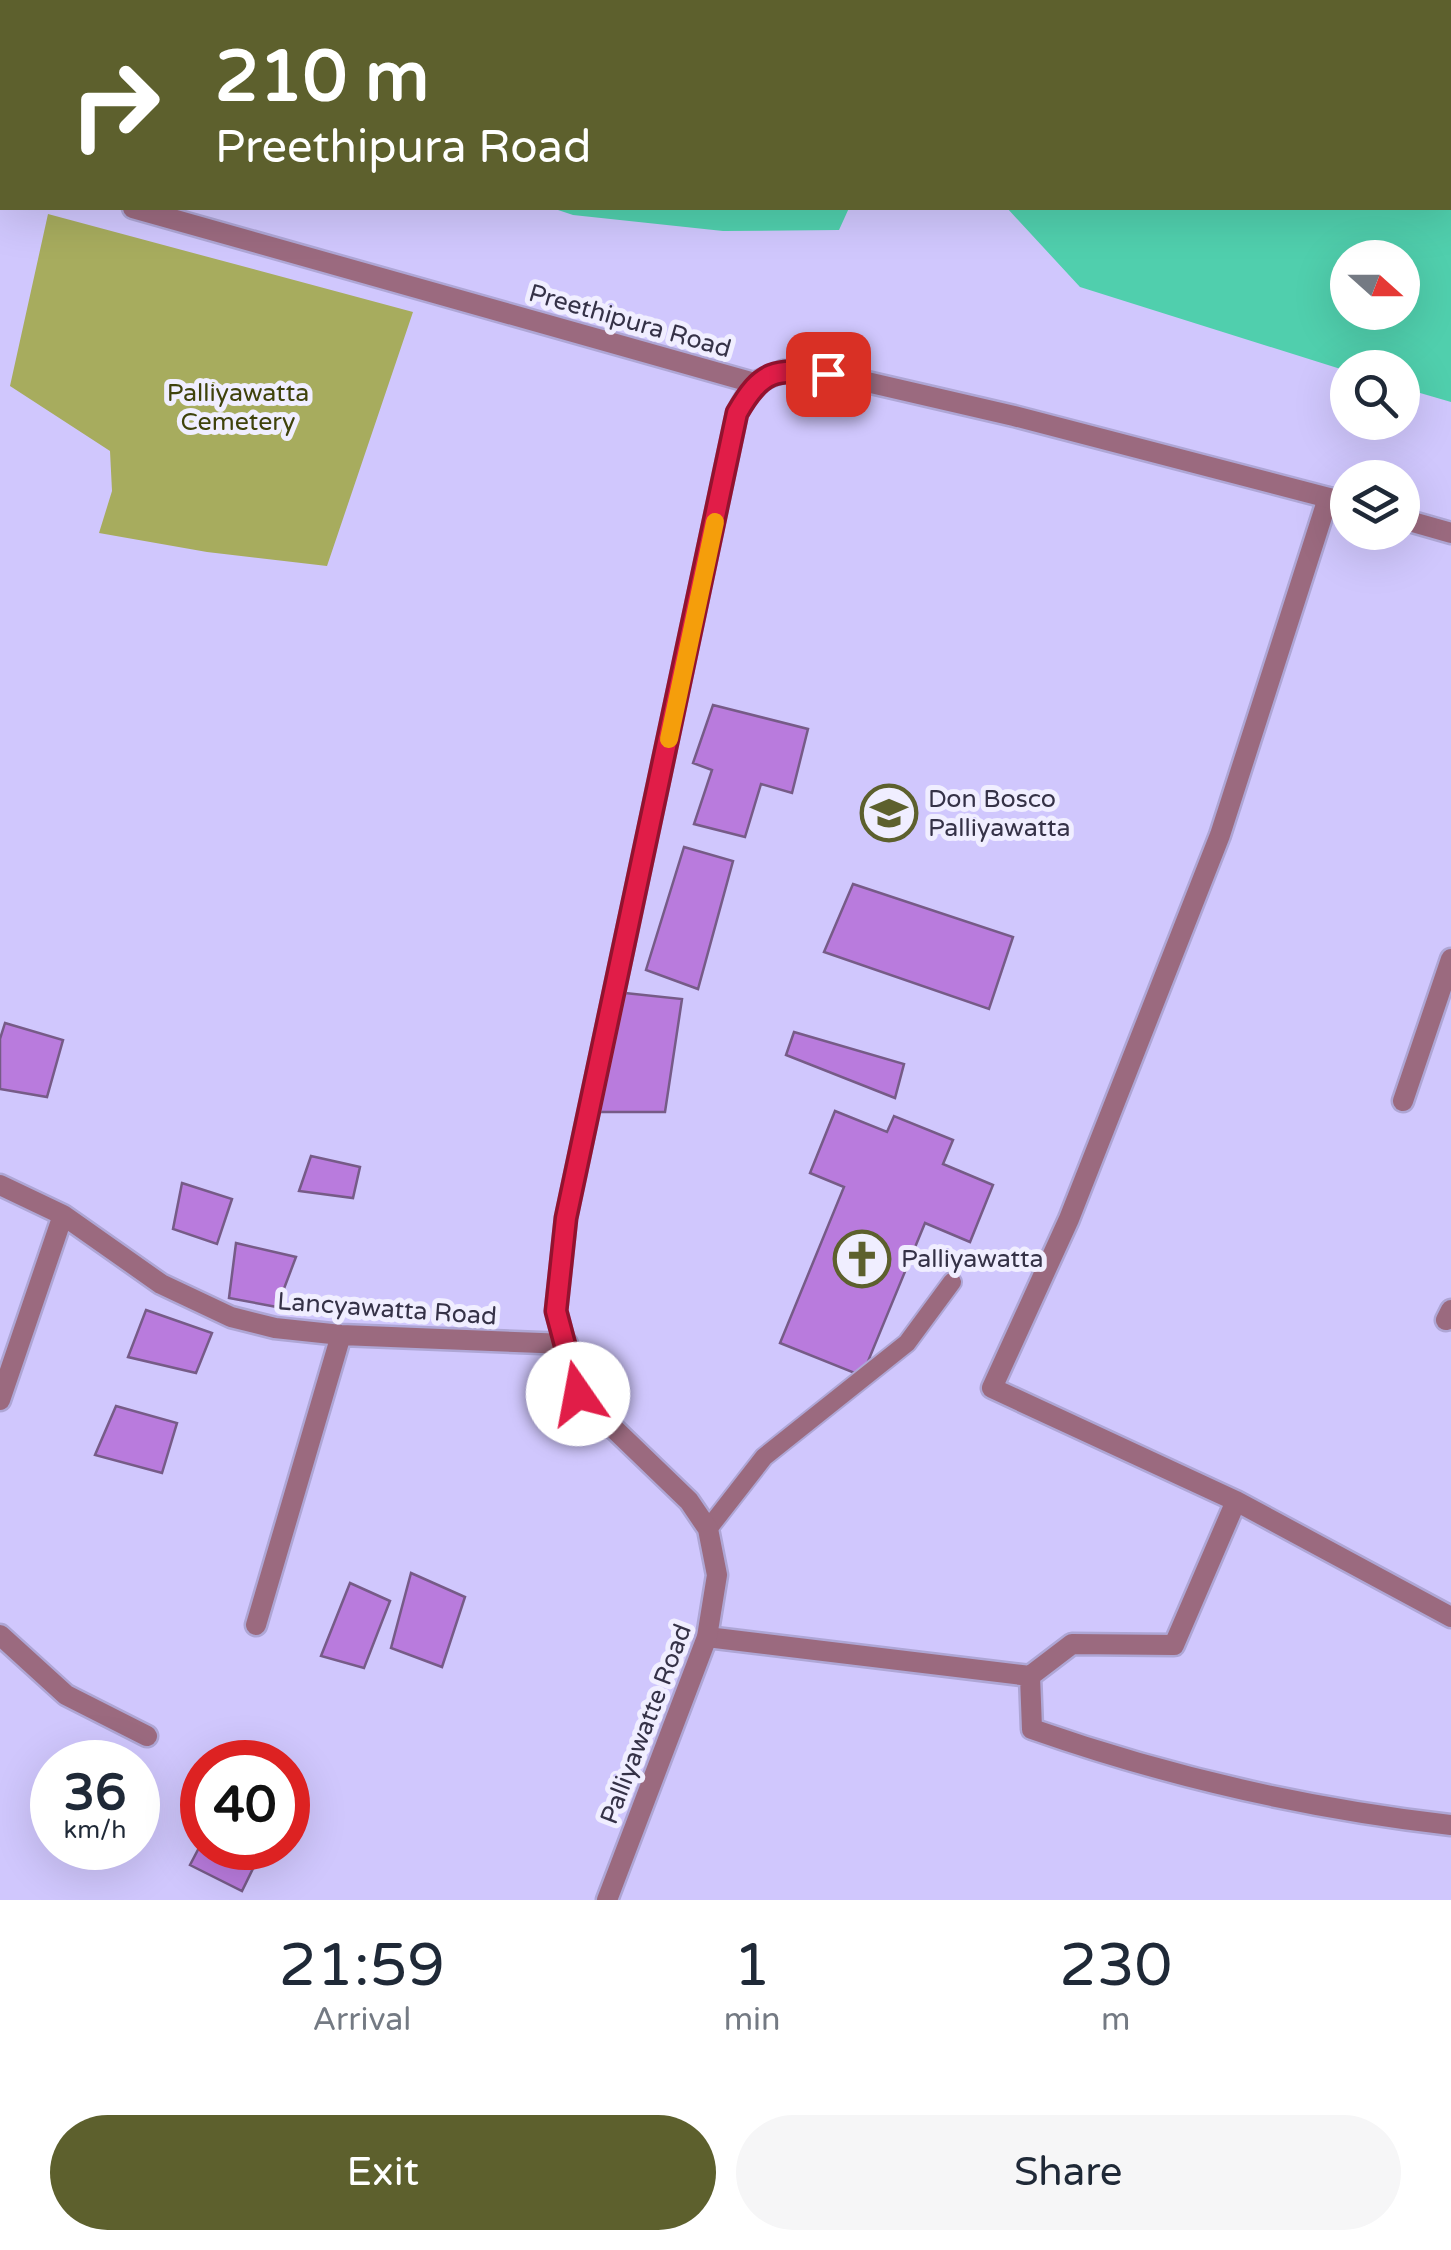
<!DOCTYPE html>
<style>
:root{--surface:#fff;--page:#f6f6f7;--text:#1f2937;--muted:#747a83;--accent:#5d602d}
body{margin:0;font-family:"Varela Round",sans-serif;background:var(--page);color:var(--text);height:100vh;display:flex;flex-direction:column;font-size:38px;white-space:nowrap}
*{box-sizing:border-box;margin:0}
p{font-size:32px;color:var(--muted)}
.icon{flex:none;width:55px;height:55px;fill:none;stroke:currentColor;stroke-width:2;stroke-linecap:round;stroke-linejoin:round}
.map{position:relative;height:1900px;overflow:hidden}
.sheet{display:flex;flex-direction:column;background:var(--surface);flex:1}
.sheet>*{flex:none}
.banner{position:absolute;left:0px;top:0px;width:1452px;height:210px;box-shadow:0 10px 40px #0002;background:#5d602d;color:#fff;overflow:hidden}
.needle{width:65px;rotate:111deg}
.controls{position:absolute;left:1330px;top:240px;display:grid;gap:20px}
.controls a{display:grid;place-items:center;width:90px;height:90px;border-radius:50%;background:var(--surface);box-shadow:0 10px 40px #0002;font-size:50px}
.speed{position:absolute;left:30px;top:1740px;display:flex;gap:20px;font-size:50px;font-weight:700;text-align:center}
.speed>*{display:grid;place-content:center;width:130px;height:130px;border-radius:50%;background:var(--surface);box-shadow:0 10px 40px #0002;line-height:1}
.speed small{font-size:25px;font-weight:400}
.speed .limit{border:15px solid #d22;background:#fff;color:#111}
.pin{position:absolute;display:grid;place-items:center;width:85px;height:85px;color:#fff;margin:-42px;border-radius:20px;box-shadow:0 5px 15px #0006}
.me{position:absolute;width:110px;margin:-55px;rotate:348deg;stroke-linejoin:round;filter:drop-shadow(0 0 8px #0008)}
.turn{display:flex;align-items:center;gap:35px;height:210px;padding:0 50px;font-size:45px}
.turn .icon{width:130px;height:130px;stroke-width:2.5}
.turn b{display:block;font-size:70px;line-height:85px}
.eta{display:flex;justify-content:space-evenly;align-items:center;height:170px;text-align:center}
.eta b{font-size:60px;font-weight:600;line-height:70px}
.action{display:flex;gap:20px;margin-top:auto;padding:20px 50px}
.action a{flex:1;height:115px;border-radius:60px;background:var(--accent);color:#fff;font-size:40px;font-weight:600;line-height:115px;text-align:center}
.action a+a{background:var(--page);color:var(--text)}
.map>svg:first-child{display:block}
.green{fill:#a7ac5e}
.water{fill:#50cfad;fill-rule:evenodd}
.building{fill:#b97bdd;stroke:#765b87;stroke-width:2.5}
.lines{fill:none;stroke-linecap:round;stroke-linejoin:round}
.service-casing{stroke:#aea6d5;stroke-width:22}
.minor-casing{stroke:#aea6d5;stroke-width:25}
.tertiary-casing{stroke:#aea6d5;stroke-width:25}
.service{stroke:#9b6a7f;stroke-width:18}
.minor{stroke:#9b6a7f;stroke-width:20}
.tertiary{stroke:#9b6a7f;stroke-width:20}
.route-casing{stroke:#92132f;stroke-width:25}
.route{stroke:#e11d48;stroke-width:18}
.slow{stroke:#f59e0b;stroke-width:18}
.labels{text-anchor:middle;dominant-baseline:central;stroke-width:10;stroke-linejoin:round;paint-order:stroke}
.street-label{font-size:25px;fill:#353247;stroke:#f0eeff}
.park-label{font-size:25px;fill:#3f420b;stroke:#f0eeff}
.poi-label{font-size:25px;fill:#353247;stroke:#f0eeff;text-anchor:start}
</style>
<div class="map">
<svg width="1451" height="1900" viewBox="0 0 1451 1900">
<rect width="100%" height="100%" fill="#d0c7fd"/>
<!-- green -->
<path class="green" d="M 48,214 L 413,312 L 327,566 L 207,552 L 99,533 L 112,491 L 110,451 L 10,386 Z"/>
<!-- water -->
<path class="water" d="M 16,0 L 920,0 L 20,2 Z
M 1002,0 L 1451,0 L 1451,402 L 1403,388 L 1402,368 L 1348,368 L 1347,371 L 1080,287 L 1007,208 L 1450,208 L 1450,2 ZM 1348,258 L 1402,258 L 1402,312 L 1348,312 Z
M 552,208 L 849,208 L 839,230 L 723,231 L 573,215 Z"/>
<!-- building -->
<path class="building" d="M 713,705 L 808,729 L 792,793 L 761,784 L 745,837 L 694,824 L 712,770 L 693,763 Z
M 684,847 L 733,861 L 698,989 L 646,970 Z
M 853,884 L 1013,937 L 989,1009 L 824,952 Z
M 625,993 L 682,999 L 665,1112 L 599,1112 Z
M 5,1023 L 63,1040 L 47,1097 L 0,1089 L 0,1039 Z
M 794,1032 L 904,1064 L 895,1098 L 786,1055 Z
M 835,1111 L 887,1132 L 894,1116 L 953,1140 L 943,1164 L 993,1185 L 970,1242 L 925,1223 L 862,1376 L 780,1343 L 844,1187 L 810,1173 Z
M 311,1156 L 360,1167 L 353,1198 L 299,1191 Z
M 182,1183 L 232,1199 L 217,1244 L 173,1229 Z
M 236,1243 L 296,1257 L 277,1307 L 229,1298 Z
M 146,1310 L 212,1333 L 196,1373 L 128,1357 Z
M 116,1406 L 177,1423 L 162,1473 L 95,1455 Z
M 411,1573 L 465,1597 L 442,1667 L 391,1648 Z
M 350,1583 L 390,1601 L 364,1668 L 321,1656 Z
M 202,1842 L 202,1848 L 263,1848 L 242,1891 L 190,1865 Z"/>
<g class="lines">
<!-- service casing -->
<g class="service-casing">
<path id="service" d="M 708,1529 L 764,1457 L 907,1343 L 952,1282"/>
</g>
<!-- minor casing -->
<g class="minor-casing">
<path id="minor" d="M 0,173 L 2,174
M 133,208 L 754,383
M 1328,498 L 1220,835 L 1069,1219 L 992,1388 L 1236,1501 L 1451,1617
M 1403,1101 L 1451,959
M 0,1185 L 63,1215 L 161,1284 L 231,1317 L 275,1328 L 341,1335 L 567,1344
M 1446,1320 L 1451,1310
M 0,1400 L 63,1215
M 256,1625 L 341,1335
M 0,1635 L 66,1695 L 147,1736
M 707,1637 L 1030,1676 L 1032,1729 C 1166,1776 1310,1809 1451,1825
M 1030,1676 L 1072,1644 L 1174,1645 L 1236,1501"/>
</g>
<!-- tertiary casing -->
<g class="tertiary-casing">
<path id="tertiary" d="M 1402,519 L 1451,533
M 607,1900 L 707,1637 L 717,1575 L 708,1529 L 689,1501 L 578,1394 L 556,1311 L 566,1218 L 737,413 L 754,383 L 783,371 L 828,373 L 1014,416 L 1348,503"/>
</g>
<!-- service -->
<use href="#service" class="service"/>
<!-- minor -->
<use href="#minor" class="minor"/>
<!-- tertiary -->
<use href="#tertiary" class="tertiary"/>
</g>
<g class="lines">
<!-- route casing -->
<g class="route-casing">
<path id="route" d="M 578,1394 L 556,1311 L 566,1218 L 737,413 C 764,366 777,370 828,374"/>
</g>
<!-- route -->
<use href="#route" class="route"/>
<!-- slow -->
<path class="slow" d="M 669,739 L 715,522"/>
</g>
<!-- icons -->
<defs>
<g id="school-ring" transform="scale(2.875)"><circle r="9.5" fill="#f0eeff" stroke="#5d602d" stroke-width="1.5"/><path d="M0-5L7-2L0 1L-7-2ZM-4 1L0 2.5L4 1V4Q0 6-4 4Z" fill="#5d602d"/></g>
<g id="church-ring" transform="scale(2.875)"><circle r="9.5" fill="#f0eeff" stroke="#5d602d" stroke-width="1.5"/><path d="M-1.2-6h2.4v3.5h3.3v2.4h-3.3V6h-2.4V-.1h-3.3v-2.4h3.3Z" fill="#5d602d"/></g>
</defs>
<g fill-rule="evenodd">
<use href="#school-ring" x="889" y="813"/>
<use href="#church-ring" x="862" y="1259"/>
</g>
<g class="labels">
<!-- street labels -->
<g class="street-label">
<text transform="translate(630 321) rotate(16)">Preethipura Road</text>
<text transform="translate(387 1309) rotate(4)">Lancyawatta Road</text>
<text transform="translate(646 1724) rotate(-69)">Palliyawatte Road</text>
</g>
<!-- park labels -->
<g class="park-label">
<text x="238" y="393">Palliyawatta<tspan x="238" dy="29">Cemetery</tspan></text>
</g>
<!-- poi labels -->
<g class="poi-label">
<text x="928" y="799">Don Bosco<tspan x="928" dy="29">Palliyawatta</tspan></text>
<text x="901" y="1259">Palliyawatta</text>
</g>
</g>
</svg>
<div class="controls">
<a><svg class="needle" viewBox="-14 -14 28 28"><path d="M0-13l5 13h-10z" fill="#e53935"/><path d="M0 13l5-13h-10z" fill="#747a83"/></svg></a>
<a><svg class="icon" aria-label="search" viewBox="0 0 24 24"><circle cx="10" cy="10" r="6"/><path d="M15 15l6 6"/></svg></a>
<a><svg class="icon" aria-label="layers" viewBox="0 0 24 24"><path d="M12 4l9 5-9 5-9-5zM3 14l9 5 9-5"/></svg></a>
</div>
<div class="speed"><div>36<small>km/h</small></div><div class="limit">40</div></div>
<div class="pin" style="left:828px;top:374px;background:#d93025"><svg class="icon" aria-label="arrive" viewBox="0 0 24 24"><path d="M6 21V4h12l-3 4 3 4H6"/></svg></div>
<svg class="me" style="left:578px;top:1394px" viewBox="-20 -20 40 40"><circle r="19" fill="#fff"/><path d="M0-13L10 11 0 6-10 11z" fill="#e11d48"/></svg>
<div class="banner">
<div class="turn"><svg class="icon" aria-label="right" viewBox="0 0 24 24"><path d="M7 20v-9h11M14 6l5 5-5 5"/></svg><div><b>210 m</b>Preethipura Road</div></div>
</div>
</div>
<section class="sheet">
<div class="eta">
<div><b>21:59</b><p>Arrival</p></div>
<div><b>1</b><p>min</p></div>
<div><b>230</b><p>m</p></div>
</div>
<div class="action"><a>Exit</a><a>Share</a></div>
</section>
